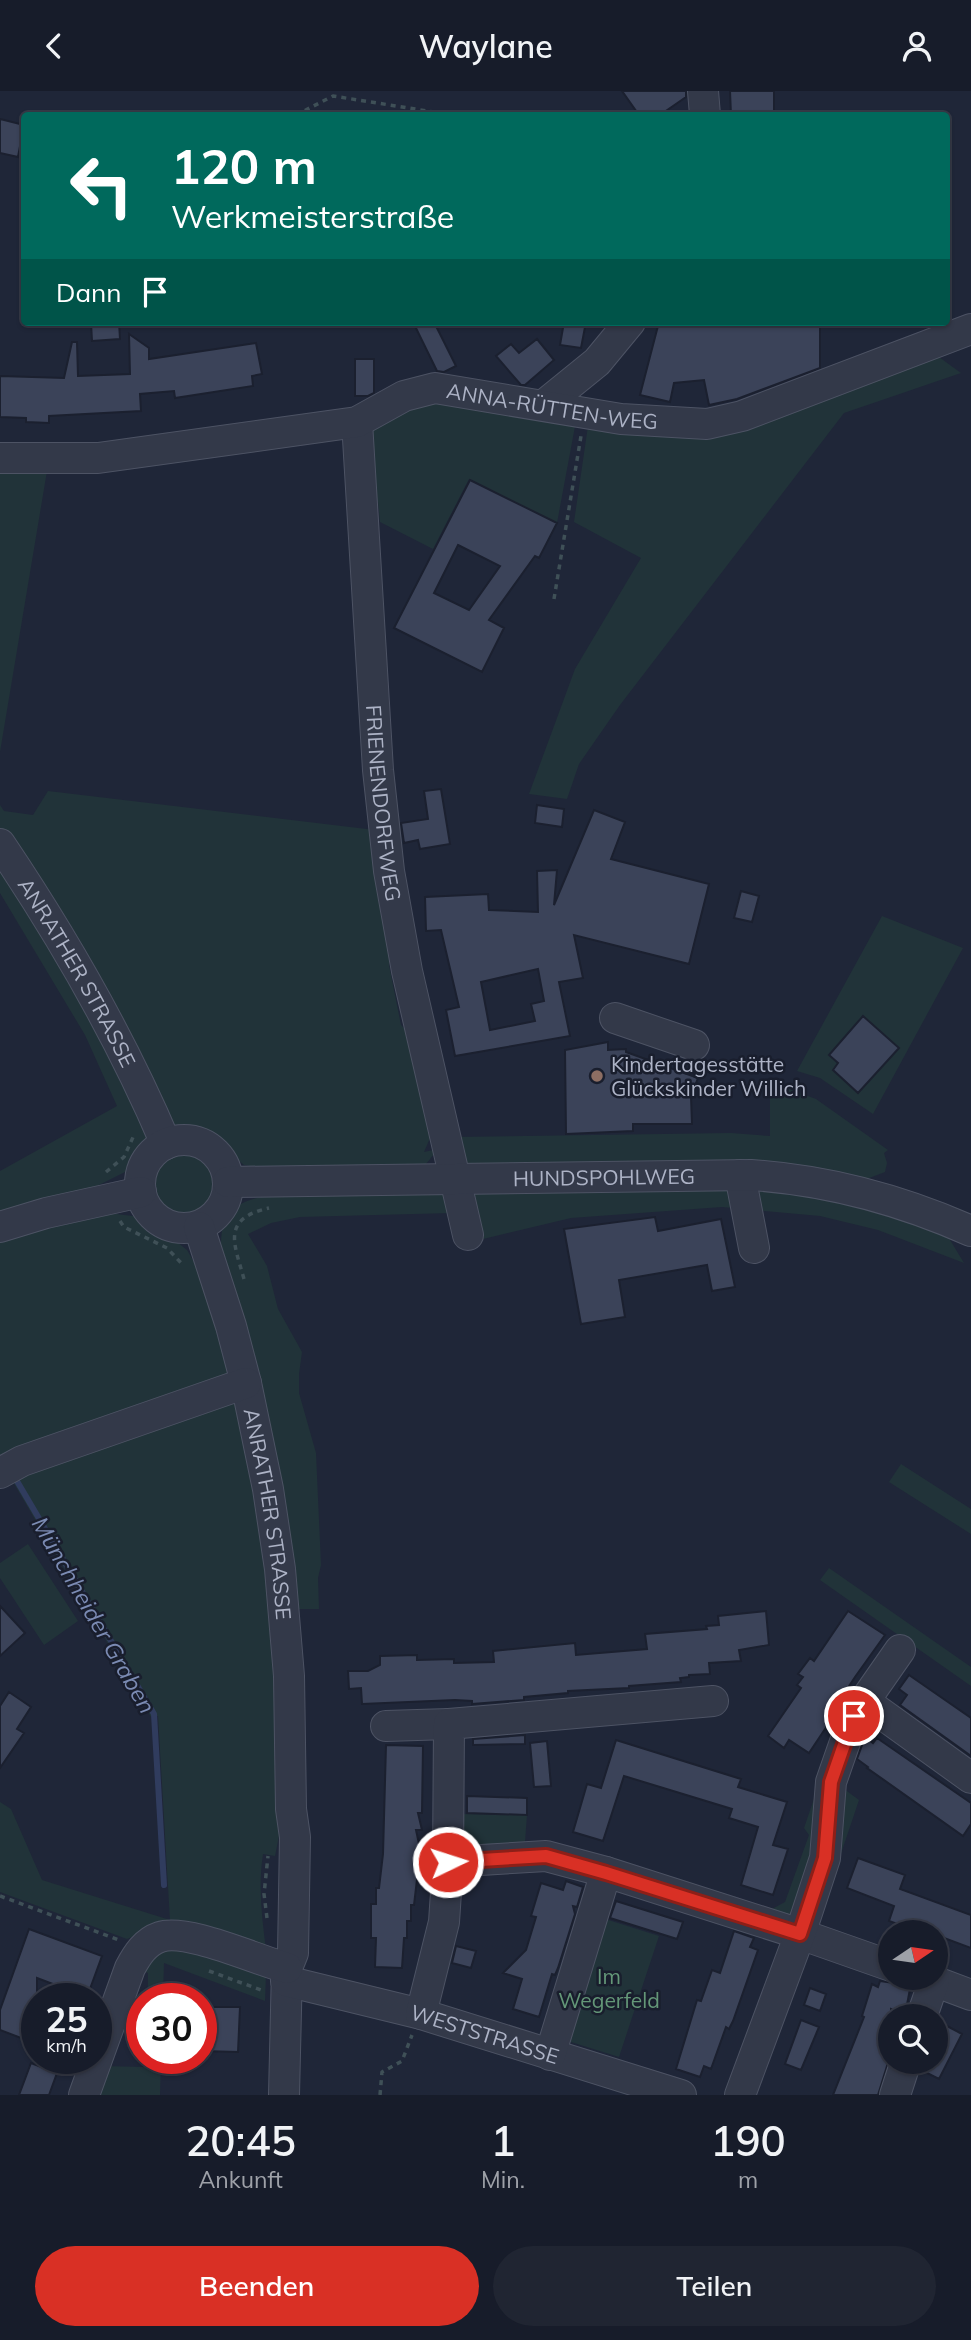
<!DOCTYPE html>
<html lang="de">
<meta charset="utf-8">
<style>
:root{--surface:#171c2a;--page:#202532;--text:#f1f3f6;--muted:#9ea1a8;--line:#363a47;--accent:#d93025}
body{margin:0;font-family:Mulish,sans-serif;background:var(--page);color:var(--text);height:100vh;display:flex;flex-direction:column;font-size:26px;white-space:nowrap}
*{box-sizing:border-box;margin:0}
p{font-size:23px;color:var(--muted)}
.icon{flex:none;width:38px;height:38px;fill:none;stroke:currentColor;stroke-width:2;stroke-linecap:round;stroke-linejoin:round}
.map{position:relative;height:2004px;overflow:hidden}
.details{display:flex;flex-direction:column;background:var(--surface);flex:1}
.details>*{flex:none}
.guide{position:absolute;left:21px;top:21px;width:929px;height:214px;border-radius:7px;box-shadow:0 2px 5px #0004,0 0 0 2px var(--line);background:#00695c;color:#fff;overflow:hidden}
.needle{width:46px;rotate:77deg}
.tools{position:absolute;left:878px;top:1829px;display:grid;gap:14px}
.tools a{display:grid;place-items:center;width:70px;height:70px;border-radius:50%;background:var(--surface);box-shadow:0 2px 5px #0004,0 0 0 2px var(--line);font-size:35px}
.speed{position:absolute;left:21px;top:1892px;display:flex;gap:14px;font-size:35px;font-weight:700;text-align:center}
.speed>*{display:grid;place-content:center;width:91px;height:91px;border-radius:50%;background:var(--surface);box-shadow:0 2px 5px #0004,0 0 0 2px var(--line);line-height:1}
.speed small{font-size:18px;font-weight:400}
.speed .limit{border:10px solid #d22;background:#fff;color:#111}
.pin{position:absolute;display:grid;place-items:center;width:60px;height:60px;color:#fff;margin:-30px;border:4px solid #fff;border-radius:50%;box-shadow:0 2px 7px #0007}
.me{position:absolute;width:77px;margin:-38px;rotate:86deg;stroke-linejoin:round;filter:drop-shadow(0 0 5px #0008)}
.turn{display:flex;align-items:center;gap:24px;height:147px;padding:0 35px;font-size:32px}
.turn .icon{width:91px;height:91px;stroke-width:2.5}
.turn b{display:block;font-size:49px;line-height:60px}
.then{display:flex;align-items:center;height:66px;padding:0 35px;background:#0003;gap:14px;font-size:26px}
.eta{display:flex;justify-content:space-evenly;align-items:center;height:119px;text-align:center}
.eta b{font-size:42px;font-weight:600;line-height:49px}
.primary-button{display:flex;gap:14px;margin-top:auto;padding:14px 35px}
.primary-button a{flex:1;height:80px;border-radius:42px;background:var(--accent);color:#fff;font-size:28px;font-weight:600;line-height:80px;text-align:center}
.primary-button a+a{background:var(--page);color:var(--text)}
header{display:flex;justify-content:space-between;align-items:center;height:91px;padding:0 35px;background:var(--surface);font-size:32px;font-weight:600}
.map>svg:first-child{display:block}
.green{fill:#213339}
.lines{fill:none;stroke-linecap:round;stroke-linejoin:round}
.stream{stroke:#303c5e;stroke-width:6}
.building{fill:#3b4359;stroke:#1b202f;stroke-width:2;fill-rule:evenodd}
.minor-casing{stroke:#4d5364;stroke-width:32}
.path{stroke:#3f5057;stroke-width:3.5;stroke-dasharray:5 5;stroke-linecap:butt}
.minor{stroke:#333949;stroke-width:30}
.route-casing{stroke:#8d1f18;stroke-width:18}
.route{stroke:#d93025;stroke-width:12}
.education-dot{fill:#8d6e63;stroke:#191e2d;stroke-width:2.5}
.labels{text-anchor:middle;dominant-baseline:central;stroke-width:5;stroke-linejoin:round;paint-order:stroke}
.street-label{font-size:21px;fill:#adb3c6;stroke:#191e2d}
.poi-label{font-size:21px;fill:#adb3c6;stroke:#191e2d;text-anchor:start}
.park-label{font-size:21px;fill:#649778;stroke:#191e2d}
.water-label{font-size:23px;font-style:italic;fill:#7b8bb3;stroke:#191e2d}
</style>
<header><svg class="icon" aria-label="back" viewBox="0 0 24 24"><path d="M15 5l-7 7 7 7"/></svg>Waylane<svg class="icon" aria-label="person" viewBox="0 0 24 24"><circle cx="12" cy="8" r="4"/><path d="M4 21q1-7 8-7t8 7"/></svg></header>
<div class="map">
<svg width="971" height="2004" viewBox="0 0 971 2004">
<rect width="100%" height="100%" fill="#1f2638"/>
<!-- green -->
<path class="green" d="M 932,261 L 961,282 L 844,322 L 620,614 L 579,673 L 567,708 L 529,703 L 575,578 L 641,467 L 574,431 L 589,328 L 700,343 Z
M 437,305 L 576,330 L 557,432 L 469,388 L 433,458 L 380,431 L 378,411 L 370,411 L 372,337 Z
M 0,380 L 47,380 L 0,661 Z
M 48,700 L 375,739 L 395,857 L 389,874 L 401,934 L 414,947 L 434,1038 L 424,1061 L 438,1058 L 426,1073 L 406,1079 L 273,1079 L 244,1074 L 215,1049 L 199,1041 L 184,1041 L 138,1060 L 127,1080 L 97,1095 L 0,1126 L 0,1080 L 117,1015 L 85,944 L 0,802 L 0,714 L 4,720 L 33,724 Z
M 882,825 L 963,857 L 873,1023 L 820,987 L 797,980 Z
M 770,991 L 816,1008 L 888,1059 L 884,1062 L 887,1072 L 885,1081 L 864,1089 L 477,1076 L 464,1070 L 454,1046 L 731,1042 L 770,1045 Z
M152 1093a31 31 0 1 1 62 0a31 31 0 1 1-62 0Z
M 781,1095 L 944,1139 L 964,1172 L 878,1139 L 820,1125 L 722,1116 L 571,1127 L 479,1149 L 465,1098 Z
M 448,1099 L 452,1122 L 300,1126 L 271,1132 L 248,1143 L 267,1175 L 278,1218 L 302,1261 L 299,1283 L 299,1302 L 316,1362 L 321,1474 L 318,1487 L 319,1518 L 295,1518 L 221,1158 C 221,1142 222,1124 237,1115 C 263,1099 310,1102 339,1102 C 375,1101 411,1100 448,1099 Z
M 108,1122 L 133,1125 L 172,1147 L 187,1159 L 200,1181 L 232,1279 L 273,1513 L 280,1740 L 275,1765 L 263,1763 C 258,1796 262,1827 266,1859 L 174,1831 L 127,1848 L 0,1801 L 0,1711 L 11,1718 L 42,1789 L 170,1829 L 158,1625 L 151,1626 L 9,1384 L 0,1376 L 0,1146 Z
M 901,1373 L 971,1418 L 971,1443 L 889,1391 Z
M 28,1453 L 78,1530 L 44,1554 L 0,1487 L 0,1472 Z
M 829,1477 L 971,1576 L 971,1595 L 820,1489 Z
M 819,1693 L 815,1765 L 793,1827 L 770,1819 L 785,1811 L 809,1744 L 804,1737 Z
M 840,1695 L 859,1709 L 817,1834 Z
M 458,1723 L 527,1724 L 525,1751 L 467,1756 L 461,1752 Z
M 602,1827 L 659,1845 L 619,1966 L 571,1951 L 564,1939 Z
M 179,1855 L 266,1883 L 265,1910 L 164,1872 L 163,1907 L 148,1907 L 148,1882 L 138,1878 L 159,1860 Z
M 146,1967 L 161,1967 L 160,2004 L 91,2004 L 101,1975 L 145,1976 Z"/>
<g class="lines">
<!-- stream -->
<path class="stream" d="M 14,1385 L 154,1623 L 164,1794"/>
</g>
<!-- building -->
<path class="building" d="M 622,0 L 686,0 L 686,6 L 660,24 L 639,24 Z
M 730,0 L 774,0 L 774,23 L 731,24 Z
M 0,28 L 24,34 L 18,66 L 0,62 Z
M 119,231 L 120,248 L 92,250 L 91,232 Z
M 413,231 L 434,231 L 456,275 L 444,281 L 437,280 Z
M 564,231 L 586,231 L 581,257 L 560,254 Z
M 659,231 L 820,231 L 820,277 L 737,308 L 709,314 L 704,289 L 674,292 L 670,311 L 640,304 Z
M 129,243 L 149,257 L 149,268 L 256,252 L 262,283 L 252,285 L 253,295 L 175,307 L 174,300 L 140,303 L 141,320 L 49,325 L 49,332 L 26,331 L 26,327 L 0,326 L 0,285 L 64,287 L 72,251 L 77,251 L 78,285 L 130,283 Z
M 537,248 L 554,269 L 525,294 L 521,294 L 496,265 L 511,253 L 519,262 Z
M 355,268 L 374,268 L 374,302 L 368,305 L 355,305 Z
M 470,389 L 557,432 L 539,467 L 535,465 L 489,529 L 504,537 L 482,581 L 394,537 ZM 458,454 L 500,475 L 469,519 L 434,502 Z
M 441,698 L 450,753 L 420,758 L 418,749 L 404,752 L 401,732 L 428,728 L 424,700 Z
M 537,714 L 564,718 L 562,736 L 535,732 Z
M 594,719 L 625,731 L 611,768 L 709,793 L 689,873 L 574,844 L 583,887 L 559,891 L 570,945 L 455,965 L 446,919 L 459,916 L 441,839 L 426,840 L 425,806 L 488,803 L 489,819 L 538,821 L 537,780 L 557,779 L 554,814 ZM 538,878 L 544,910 L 531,913 L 535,930 L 490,939 L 481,891 Z
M 741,800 L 759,805 L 752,831 L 734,827 Z
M 863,925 L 899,957 L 858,1002 L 833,979 L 838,972 L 829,964 Z
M 608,951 L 608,959 L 626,958 L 626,961 L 698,987 L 691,1005 L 692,1033 L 633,1033 L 633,1040 L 566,1043 L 565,959 Z
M 655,1126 L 658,1140 L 721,1128 L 735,1196 L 712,1200 L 707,1174 L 619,1189 L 625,1226 L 581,1233 L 564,1138 Z
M 0,1515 L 25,1542 L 0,1565 Z
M 766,1520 L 769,1554 L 739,1559 L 741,1570 L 709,1572 L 710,1583 L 689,1584 L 689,1586 L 680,1587 L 681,1591 L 629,1595 L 629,1597 L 568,1600 L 568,1602 L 524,1606 L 524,1609 L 472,1613 L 472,1610 L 455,1609 L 362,1613 L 361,1597 L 349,1598 L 348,1580 L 368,1580 L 380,1574 L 380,1565 L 417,1564 L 417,1569 L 454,1568 L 454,1572 L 494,1571 L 493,1560 L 575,1552 L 576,1564 L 647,1558 L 645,1543 L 707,1538 L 706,1535 L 719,1534 L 718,1525 Z
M 848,1520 L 885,1544 L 855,1586 L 828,1627 L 831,1629 L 809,1662 L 789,1649 L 784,1657 L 768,1645 L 801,1597 L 797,1594 L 803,1586 L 798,1583 L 810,1567 L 814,1570 Z
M 909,1584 L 971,1627 L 971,1665 L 900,1614 L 907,1604 L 899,1598 Z
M 9,1601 L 31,1616 L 17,1638 L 24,1642 L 0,1677 L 0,1615 Z
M 525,1644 L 525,1653 L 473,1654 L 473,1648 Z
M 865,1646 L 873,1652 L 877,1647 L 971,1712 L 971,1733 L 963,1745 L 867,1677 L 868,1676 L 857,1668 Z
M 616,1649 L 741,1688 L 738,1696 L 787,1711 L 773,1754 L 788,1758 L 773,1804 L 741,1794 L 758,1736 L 729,1727 L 732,1718 L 624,1685 L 603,1750 L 573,1741 L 587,1693 L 601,1697 Z
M 547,1650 L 551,1695 L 534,1696 L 530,1652 Z
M 386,1654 L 423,1655 L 422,1722 L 418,1722 L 422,1739 L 416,1739 L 421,1762 L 422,1781 L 418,1780 L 414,1814 L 411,1814 L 411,1830 L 407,1830 L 407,1847 L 404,1847 L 402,1877 L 375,1876 L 376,1847 L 371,1847 L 371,1813 L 376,1813 L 376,1797 L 379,1797 L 383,1763 Z
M 467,1705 L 527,1707 L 527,1724 L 467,1722 Z
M 858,1767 L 905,1784 L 900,1798 L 971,1824 L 971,1857 L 936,1844 L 936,1841 L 927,1841 L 915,1837 L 914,1839 L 889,1830 L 894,1815 L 847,1797 Z
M 566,1790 L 583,1796 L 577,1816 L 573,1815 L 575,1823 L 558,1877 L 555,1884 L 552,1883 L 539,1926 L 513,1918 L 522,1888 L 503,1882 L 526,1859 L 536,1826 L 531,1825 L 541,1792 L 563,1799 Z
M 616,1810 L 683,1831 L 677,1848 L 610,1827 Z
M 29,1838 L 102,1865 L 87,1906 L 37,1887 L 37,1953 L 0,1939 L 0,1919 Z
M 734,1840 L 754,1847 L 750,1856 L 758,1859 L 733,1930 L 729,1938 L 726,1936 L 711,1978 L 704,1975 L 700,1986 L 676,1978 L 697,1909 L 701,1910 L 712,1879 L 720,1882 Z
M 456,1855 L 476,1860 L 471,1877 L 452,1872 Z
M 880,1890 L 894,1892 L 898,1890 L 908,1894 L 910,1898 L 905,1924 L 891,1918 L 891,1962 L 878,2004 L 833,2004 L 864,1926 L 862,1925 L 872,1893 L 878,1896 Z
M 810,1897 L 826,1903 L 820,1920 L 804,1914 Z
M 201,1916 L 240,1916 L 238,1961 L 201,1960 Z
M 801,1929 L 819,1936 L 801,1979 L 785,1973 Z
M 947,1935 L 962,1943 L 939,1988 L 923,1980 L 928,1970 L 936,1970 L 936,1954 Z
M 31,1972 L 57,1982 L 49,2004 L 19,2004 Z"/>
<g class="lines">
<!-- minor casing -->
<g class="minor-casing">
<g id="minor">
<path d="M 703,0 L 705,24"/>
<path d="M 544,314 L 597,271 L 630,231"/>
<path id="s1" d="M 357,331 L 378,679 L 389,780 L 407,880 L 468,1144"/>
<path id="s2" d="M 0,367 L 98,367 L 357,331 L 404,305 L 435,297 L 621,328 L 707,333 L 742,325 L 971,238"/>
<path id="s3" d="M 0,753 C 64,848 121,947 166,1053"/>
<path d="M 615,927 L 694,954"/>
<circle cx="184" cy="1093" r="44"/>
<path d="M 740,1084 L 754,1157"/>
<path id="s4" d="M 228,1091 L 751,1084 C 828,1089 901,1109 971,1140"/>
<path d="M 0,1136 L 46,1122 L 141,1101"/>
<path id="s5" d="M 199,1136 L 231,1235 L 246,1292 L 268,1398 L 280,1478 L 289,1585 L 291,1718 L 295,1746 L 293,1862 L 287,1877 L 284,2004"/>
<path d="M 0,1382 L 22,1370 L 246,1292"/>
<path d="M 864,1610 L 971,1687"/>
<path d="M 386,1635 L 449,1633"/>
<path d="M 448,1771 L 449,1633 L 713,1610"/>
<path d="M 923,1886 L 971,1904"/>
<path id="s6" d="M 286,1890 L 421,1923 L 681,2004"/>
<path d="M 421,1923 L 444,1831 L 448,1771 L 546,1765 L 606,1781 L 800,1843 L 891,1875"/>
<path d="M 922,1925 L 934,1890"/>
<path d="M 550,1964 L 606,1781"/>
<path d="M 84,2004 L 130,1877 C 137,1864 145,1851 160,1846 C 187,1837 256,1869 287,1877"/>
<path d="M 740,2004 L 800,1843 L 825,1767 L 831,1691 L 854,1625 L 900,1559"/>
<path d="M 895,2004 L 906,1970"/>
</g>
</g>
<!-- path -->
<path class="path" d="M 296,24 L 333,5 L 440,22
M 554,508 L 581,345
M 106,1081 L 124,1066 L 134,1044
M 120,1130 L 124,1136 L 167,1157 L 184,1175
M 244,1188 C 234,1152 221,1128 269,1117
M 0,1805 L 119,1849
M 267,1827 L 264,1803 L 268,1765
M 209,1880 L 261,1899
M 380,2004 L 382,1981 L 402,1970 L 412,1944"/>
<!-- minor -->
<use href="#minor" class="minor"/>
</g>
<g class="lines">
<!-- route casing -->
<g class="route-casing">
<path id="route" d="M 448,1771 L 546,1765 L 606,1782 L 800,1843 L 825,1767 L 831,1691 L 854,1625"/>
</g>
<!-- route -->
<use href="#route" class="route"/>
</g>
<!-- markers -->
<circle class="education-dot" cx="597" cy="985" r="7"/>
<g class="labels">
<!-- street labels -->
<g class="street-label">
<text stroke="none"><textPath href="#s2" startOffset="564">ANNA-RÜTTEN-WEG</textPath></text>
<text stroke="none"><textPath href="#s1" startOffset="382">FRIENENDORFWEG</textPath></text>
<text stroke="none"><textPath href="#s3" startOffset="150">ANRATHER STRASSE</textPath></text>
<text stroke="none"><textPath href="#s4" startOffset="376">HUNDSPOHLWEG</textPath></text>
<text stroke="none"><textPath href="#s5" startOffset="296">ANRATHER STRASSE</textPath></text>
<text stroke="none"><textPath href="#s6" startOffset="206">WESTSTRASSE</textPath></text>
</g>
<!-- poi labels -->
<g class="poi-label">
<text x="611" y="973">Kindertagesstätte<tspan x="611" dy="24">Glückskinder Willich</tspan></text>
</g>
<!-- park labels -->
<g class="park-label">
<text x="609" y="1885">Im<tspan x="609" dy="24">Wegerfeld</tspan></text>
</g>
<!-- water labels -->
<g class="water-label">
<text transform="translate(94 1524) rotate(60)">Münchheider Graben</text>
</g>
</g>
</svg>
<div class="tools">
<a><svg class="needle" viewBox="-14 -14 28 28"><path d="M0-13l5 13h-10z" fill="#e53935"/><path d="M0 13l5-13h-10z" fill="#9ea1a8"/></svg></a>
<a><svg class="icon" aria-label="search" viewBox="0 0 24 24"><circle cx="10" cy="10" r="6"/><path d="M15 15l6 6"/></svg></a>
</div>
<div class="speed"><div>25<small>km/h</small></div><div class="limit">30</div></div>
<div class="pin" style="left:854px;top:1625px;background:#d93025"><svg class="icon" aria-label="arrive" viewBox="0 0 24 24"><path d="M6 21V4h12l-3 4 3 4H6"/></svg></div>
<svg class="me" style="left:448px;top:1771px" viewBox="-20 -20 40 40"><circle r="17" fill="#d93025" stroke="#fff" stroke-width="3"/><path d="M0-11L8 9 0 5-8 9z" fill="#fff"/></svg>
<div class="guide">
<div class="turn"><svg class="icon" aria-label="left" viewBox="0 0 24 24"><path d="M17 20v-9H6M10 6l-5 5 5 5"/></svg><div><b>120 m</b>Werkmeisterstraße</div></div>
<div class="then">Dann<svg class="icon" aria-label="arrive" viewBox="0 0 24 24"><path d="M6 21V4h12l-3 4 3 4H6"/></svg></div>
</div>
</div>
<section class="details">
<div class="eta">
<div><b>20:45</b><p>Ankunft</p></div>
<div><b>1</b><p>Min.</p></div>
<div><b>190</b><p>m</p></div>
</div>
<div class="primary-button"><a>Beenden</a><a>Teilen</a></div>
</section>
